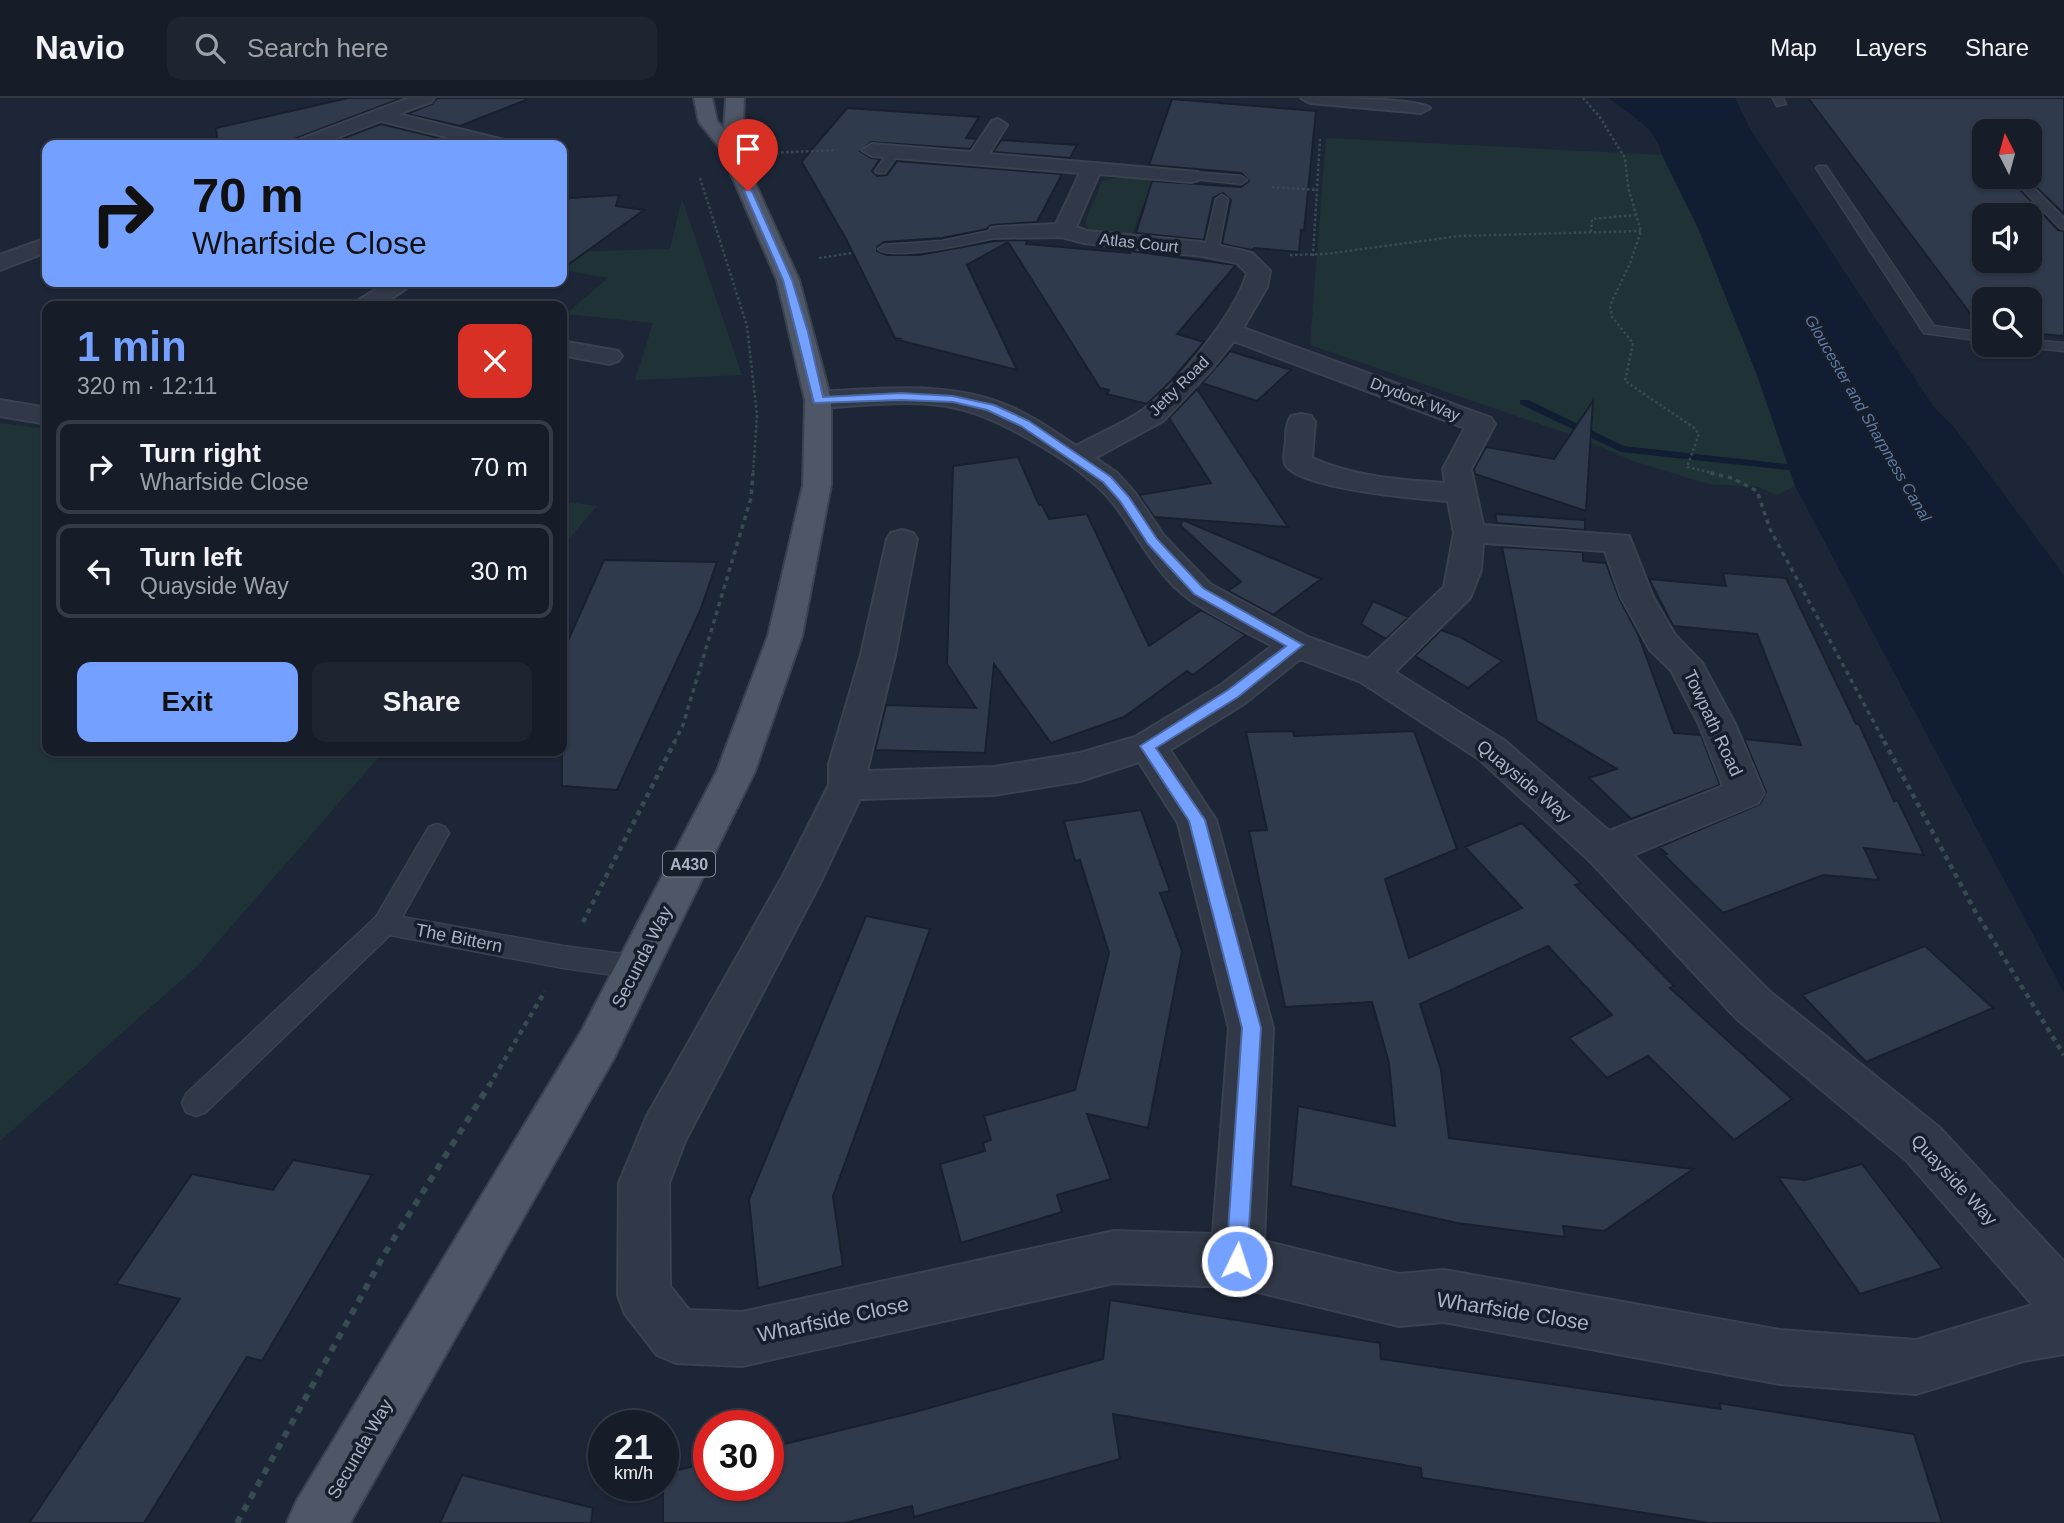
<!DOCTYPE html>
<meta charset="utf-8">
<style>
:root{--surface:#161c28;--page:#1f2530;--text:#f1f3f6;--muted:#9ea1a8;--line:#353a45;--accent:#74a1ff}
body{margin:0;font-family:Arial,sans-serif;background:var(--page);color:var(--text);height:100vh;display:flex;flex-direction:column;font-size:26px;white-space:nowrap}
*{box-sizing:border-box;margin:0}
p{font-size:23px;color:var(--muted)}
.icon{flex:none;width:38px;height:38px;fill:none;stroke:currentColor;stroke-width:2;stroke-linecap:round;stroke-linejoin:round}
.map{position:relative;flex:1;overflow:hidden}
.panel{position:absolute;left:42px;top:203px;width:525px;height:455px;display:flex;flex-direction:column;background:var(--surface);border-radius:14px;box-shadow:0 2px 5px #0004,0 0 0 2px var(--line)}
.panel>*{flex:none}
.banner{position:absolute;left:42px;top:42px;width:525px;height:147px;border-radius:14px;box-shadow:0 2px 5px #0004,0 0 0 2px var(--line);background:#74a1ff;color:#111;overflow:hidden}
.needle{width:46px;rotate:354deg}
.fabs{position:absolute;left:1972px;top:21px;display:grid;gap:14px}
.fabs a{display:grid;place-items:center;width:70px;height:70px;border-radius:14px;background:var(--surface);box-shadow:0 2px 5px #0004,0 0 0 2px var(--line);font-size:35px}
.speed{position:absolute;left:588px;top:1312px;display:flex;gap:14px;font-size:35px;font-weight:700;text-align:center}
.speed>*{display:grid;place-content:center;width:91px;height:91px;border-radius:50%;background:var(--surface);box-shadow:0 2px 5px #0004,0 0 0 2px var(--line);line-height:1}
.speed small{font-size:18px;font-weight:400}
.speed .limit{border:10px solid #d22;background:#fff;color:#111}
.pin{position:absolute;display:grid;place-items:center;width:60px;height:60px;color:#fff;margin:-72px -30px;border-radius:50% 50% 50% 0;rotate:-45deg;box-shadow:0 0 7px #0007}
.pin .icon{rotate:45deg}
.me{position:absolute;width:77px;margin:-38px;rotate:4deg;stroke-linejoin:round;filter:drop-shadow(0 0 5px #0008)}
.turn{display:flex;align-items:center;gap:24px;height:147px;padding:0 35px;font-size:32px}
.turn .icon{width:91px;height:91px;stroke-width:2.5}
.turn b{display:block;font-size:49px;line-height:60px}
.round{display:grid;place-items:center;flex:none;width:74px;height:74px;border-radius:14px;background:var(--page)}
.head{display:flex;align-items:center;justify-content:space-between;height:119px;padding:0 35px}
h1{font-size:42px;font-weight:600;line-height:52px;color:var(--accent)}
.primary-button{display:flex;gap:14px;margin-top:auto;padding:14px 35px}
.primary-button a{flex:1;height:80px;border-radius:14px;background:var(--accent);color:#111;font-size:28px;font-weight:600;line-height:80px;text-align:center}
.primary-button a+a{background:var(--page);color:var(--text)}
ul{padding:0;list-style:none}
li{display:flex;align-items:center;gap:21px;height:94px;margin:0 14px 10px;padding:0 21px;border:4px solid var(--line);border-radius:14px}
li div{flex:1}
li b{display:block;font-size:26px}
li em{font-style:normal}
header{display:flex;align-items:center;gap:42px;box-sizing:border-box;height:98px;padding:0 35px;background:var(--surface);border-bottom:2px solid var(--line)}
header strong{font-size:33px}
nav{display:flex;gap:38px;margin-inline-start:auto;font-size:24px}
.search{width:490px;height:63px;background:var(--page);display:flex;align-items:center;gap:18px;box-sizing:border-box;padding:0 24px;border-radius:14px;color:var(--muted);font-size:26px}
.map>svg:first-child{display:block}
.green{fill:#1f3337}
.water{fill:#111d33}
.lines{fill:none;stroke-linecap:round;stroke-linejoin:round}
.stream{fill:#111d33;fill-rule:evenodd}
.building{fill:#2f3a4d;stroke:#18202d;stroke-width:2;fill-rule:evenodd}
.lane-casing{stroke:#3a4250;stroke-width:3}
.street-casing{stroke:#3a4250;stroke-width:4}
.primary-casing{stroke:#3a4250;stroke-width:4}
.path-far3{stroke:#374c50;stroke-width:2.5;stroke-dasharray:2.5 2.5;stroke-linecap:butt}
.path-far2{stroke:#374c50;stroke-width:3.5;stroke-dasharray:4.5 4.5;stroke-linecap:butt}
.path-far1{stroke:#374c50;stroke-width:4.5;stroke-dasharray:5 5;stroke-linecap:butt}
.path{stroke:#374c50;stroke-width:6;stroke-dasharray:7 7;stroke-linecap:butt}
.lane{fill:#313847;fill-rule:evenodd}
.street{fill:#313847;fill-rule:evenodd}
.primary{fill:#4e5767;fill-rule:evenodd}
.route{fill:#74a1ff;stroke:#4b69a6;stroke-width:2}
.labels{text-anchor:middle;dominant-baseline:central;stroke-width:7;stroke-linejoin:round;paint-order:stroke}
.far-street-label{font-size:16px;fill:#aab2c4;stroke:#161e2b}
.far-water-label{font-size:16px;font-style:italic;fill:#607aa6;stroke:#161e2b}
.shield{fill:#161e2b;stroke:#7e8696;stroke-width:2}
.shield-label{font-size:16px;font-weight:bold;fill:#aab2c4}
.street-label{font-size:18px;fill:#aab2c4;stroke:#161e2b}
.near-street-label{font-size:21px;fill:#aab2c4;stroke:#161e2b}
</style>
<header>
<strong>Navio</strong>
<div class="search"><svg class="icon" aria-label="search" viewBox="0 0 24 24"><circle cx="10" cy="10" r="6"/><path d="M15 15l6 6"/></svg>Search here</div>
<nav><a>Map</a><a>Layers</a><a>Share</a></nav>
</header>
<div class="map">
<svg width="2064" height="1425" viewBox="0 0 2064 1425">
<rect width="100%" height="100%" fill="#1d2636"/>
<!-- green -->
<path class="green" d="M 1326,40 L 1662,57 L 1699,132 L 1756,274 L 1795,388 L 1777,397 L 1759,389 L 1708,386 L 1633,363 L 1575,338 L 1310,247 Z
M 1120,79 L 1208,86 L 1220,89 L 1213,112 L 1143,106 L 1132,137 L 1089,131 L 1085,125 L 1102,83 Z
M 682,101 L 742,277 L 635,282 L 653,225 L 566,216 L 608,180 L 562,172 L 562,154 L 670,151 Z
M 0,325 L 47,331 L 47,653 L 384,653 L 195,870 L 0,1043 Z
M 562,403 L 597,408 L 562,449 Z"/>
<!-- water -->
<path class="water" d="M 1609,0 L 1735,0 L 1749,29 L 1933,308 L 1953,328 L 2064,477 L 2064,895 L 1795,388 L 1756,274 L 1699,132 L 1662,57 C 1656,29 1630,17 1609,0 Z"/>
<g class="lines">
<!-- stream -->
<path class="stream" d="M 1520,302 L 1528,302 L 1624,348 L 1806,368 L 1812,371 L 1806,374 L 1621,354 L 1520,306 Z"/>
</g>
<!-- building -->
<path class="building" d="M 348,0 L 402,0 L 294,41 L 290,47 L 218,47 L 216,30 Z
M 437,0 L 526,0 L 526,2 L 460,28 L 407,16 L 432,6 Z
M 1808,0 L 2064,0 L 2064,116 L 2026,79 L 2030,79 L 2030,33 L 1984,33 L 1984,79 L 2008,79 L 2058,132 L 2064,133 L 2064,238 L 2030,235 L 2030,201 L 1984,201 L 1984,231 L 1982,231 ZM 1984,117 L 2030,117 L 2030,163 L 1984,163 Z
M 1172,1 L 1316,13 L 1304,133 L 1301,132 L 1299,154 L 1254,150 L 1252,152 L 1222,146 L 1231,102 L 1223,95 L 1213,100 L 1204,142 L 1136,135 L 1152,83 L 1241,89 L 1249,83 L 1241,75 L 1149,67 Z
M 847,10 L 979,19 L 966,40 L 977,41 L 970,51 L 871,44 L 860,53 L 871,60 L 880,61 L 872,73 L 877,78 L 887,77 L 897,63 L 1062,76 L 1037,124 L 991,127 L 987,131 L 942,140 L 884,144 L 877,149 L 877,153 L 887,157 L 919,157 L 995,143 L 1028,142 L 1026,146 L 1130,155 L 1130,153 L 1236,167 L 1177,236 L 1204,244 L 1170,284 L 1147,306 L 1107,296 L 1109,292 L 1100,290 L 1008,144 L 967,167 L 1017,272 L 898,242 L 900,241 L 895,240 L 846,141 L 803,66 L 802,63 Z
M 381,26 L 435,39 L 414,47 L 325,47 Z
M 1001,42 L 1077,47 L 1070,60 L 993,54 Z
M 619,97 L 616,108 L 644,112 L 562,171 L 562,122 L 569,100 Z
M 1230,253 L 1291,272 L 1257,303 L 1202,285 Z
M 1197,291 L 1262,390 L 1288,429 L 1154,419 L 1139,397 L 1211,385 L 1169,320 Z
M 1593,303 L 1586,413 L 1475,376 L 1474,371 L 1486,349 L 1554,361 Z
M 1018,359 L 1039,407 L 1042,407 L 1049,421 L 1087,416 L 1149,548 L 1201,512 L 1246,537 L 1193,577 L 1187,573 L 1124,619 L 1051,645 L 994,566 L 985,655 L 875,652 L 886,607 L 976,610 L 947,566 L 953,368 Z
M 1495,416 L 1585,422 L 1585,432 L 1497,425 Z
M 1183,422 L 1321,481 L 1273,517 L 1228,493 L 1241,484 L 1180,427 Z
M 1502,449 L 1583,454 L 1583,463 L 1606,465 L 1619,500 L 1638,536 L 1674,635 L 1701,637 L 1720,687 L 1631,721 L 1589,680 L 1617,671 L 1537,623 Z
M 604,462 L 717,464 L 700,513 L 617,692 L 562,688 L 562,556 Z
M 1723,475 L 1786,480 L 1856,626 L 1859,626 L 1894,703 L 1898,703 L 1924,757 L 1864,750 L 1879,782 L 1823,777 L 1723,815 L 1664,757 L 1667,756 L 1659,749 L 1760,706 L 1766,694 L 1744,641 L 1801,647 L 1757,536 L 1673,528 L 1649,481 L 1726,488 Z
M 1373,503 L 1409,519 L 1386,541 L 1361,526 Z
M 1441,532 L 1460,539 L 1502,563 L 1468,590 L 1415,558 Z
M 1293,633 L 1294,638 L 1414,633 L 1457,751 L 1385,781 L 1409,860 L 1522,810 L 1465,749 L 1522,725 L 1581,785 L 1575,787 L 1674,888 L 1670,890 L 1792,1001 L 1734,1042 L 1648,958 L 1607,980 L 1569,940 L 1612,917 L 1548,848 L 1420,906 L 1441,972 L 1449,1040 L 1693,1071 L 1604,1133 L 1563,1128 L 1565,1139 L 1457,1125 L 1291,1088 L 1298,1008 L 1395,1028 L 1389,965 L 1372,904 L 1285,909 L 1249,733 L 1267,732 L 1246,634 Z
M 1141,712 L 1170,793 L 1160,795 L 1182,853 L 1148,1030 L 1087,1016 L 1111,1081 L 1057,1097 L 1062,1114 L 961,1145 L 940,1066 L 985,1053 L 983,1045 L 991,1042 L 984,1018 L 1075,992 L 1109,855 L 1080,762 L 1075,763 L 1064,723 Z
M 866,818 L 930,831 L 833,1098 L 843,1168 L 758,1190 L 749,1101 Z
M 1925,848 L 1993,910 L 1866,964 L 1802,897 Z
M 293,1062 L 372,1077 L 262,1263 L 247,1259 L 144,1425 L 29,1425 L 180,1201 L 116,1186 L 192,1076 L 273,1092 Z
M 1862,1066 L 1942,1170 L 1860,1196 L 1778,1079 L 1805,1082 Z
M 1110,1202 L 1380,1245 L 1381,1261 L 1721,1311 L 1719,1305 L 1914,1336 L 1942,1425 L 1709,1425 L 1422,1380 L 1421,1370 L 1113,1316 L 1120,1361 L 914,1419 L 912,1408 L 845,1425 L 663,1425 L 663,1376 L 709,1364 L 709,1388 L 768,1388 L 768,1350 L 915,1314 L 1103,1261 Z
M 462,1377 L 593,1410 L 591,1425 L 440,1425 Z"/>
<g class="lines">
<!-- lane casing -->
<g class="lane-casing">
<path id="lane" d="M 1773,0 L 1783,0 L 1786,6 L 1777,8 Z
M 890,52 L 900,54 L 885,75 L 877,75 L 875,73 Z
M 1818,68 L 1826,68 L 1934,228 L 1984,235 L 1984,243 L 1924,235 L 1816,70 Z
M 1191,74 L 1241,78 L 1247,82 L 1241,86 L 1187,80 L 1187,76 Z
M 2011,79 L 2023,79 L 2064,120 L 2064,131 L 2060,130 Z
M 1222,97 L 1228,101 L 1218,153 L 1211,157 L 1204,153 L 1216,101 Z
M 999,131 L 1005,135 L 1003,138 C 981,143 894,164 878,151 L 884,147 L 942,143 Z
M 2030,242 L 2064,245 L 2064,253 L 2025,249 L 2023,247 L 2030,247 Z
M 437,726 L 445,729 L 449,735 L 402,819 L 563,848 L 637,858 L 646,861 L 650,869 L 646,877 L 637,880 L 563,870 L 390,837 L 206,1014 L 196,1018 L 186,1014 L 182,1005 L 186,996 L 376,819 L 429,729 Z"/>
</g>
<!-- street casing -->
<g class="street-casing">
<path id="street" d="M 409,0 L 434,0 L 431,4 L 398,16 L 508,43 L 510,47 L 479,47 L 381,23 L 318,47 L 293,47 L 295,43 Z
M 1301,0 C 1323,0 1418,0 1430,10 L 1421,15 L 1310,5 Z
M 998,21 L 1007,27 L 989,56 L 1198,74 L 1201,78 L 1198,82 L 1191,84 L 1099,76 L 1076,129 L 1087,133 L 1201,144 L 1244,153 L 1252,155 L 1270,173 L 1267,189 L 1243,230 L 1491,320 L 1495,326 L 1471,371 L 1483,427 L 1629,438 L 1653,499 L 1675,537 L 1702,565 L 1735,626 L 1764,695 L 1758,705 L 1633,757 L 1769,893 L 1940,1030 L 2064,1164 L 2064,1256 L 2023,1263 L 1916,1296 L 1780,1286 L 1444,1224 L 1399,1228 L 1237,1189 L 1114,1185 L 742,1268 L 676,1265 L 657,1257 L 625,1216 L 618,1197 L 619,1085 L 647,1018 L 784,776 L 829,687 L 829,666 L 861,557 L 887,441 L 891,435 L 902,432 L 913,435 L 917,441 L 895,557 L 867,673 L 994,669 L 1080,655 L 1135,639 L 1221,587 L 1272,548 C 1245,533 1214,519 1189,501 C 1156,477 1137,436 1113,405 C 1086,370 1000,319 956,310 C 912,300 863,308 818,310 L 809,308 L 805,302 L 809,296 L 818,294 C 878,291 943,283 1001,305 C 1028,315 1052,332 1076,348 C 1098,336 1123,326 1143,312 C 1177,287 1237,214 1247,175 L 1237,165 L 1201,158 L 1084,145 L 1062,139 L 991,140 L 988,135 L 991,130 L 999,129 L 1056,126 L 1080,75 L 872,58 L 862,52 L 872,46 L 971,54 L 992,23 ZM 1234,243 L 1465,330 L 1443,371 L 1445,385 C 1399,382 1355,379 1312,360 L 1315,324 L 1311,318 L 1301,316 L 1291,318 C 1286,326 1286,335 1286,344 C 1285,351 1283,360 1285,366 C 1297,391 1421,401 1448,403 L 1454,435 L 1444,489 L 1368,561 L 1308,539 L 1210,486 L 1164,438 L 1135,395 L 1117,375 L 1095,360 L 1163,323 L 1210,273 ZM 1483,445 L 1605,453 L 1621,499 L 1650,552 L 1671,572 L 1699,626 L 1723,688 L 1609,733 L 1505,643 L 1395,574 L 1470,500 L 1481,472 ZM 1300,561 L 1361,584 L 1479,661 L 1590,763 L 1737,921 L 1906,1062 L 2033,1207 L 1916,1242 L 1780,1232 L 1444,1172 L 1399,1176 L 1264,1143 L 1273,930 L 1216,722 L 1170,652 L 1245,605 ZM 1139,664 L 1178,725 L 1229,930 L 1213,1136 L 1114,1133 L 742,1214 L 689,1212 L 670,1188 L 669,1085 L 685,1043 L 820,785 L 860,701 L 994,697 L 1080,683 Z
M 47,140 L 47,154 L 0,172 L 0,157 Z
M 388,184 L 415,184 L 381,208 L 353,208 L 357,203 Z
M 562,243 L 618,253 L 622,258 L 618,263 L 609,266 L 562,257 Z
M 0,302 L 47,310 L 47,326 L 0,318 Z"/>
</g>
<!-- primary casing -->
<g class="primary-casing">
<path id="primary" d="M 694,0 L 712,0 L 717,23 L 724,31 L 726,0 L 744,0 L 743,28 L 738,48 L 799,182 L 831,302 L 831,387 L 802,538 L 755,673 L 614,960 L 350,1425 L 287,1425 L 296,1404 L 582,932 L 717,673 L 768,538 L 803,387 L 805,302 L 777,182 L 720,50 L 699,24 Z"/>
</g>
<!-- path-far3 -->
<path class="path-far3" d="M 1583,0 L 1599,18 L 1625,60 L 1628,89 L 1641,133 L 1629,168 L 1610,207 L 1612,219 L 1633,245 L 1625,283 L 1693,329 L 1699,336 L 1687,369 L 1717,376
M 771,55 L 836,52
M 700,80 L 747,228 L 757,317 L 753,376
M 1272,89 L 1317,92
M 1591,134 L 1592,121 L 1636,117
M 1290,157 L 1326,156 L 1459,138 L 1641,133
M 1313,158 L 1320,41
M 819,160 L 852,155"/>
<!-- path-far2 -->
<path class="path-far2" d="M 1710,375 L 1732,380 L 1757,393 L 1770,431 L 1885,645
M 674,645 L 683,627 L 751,400 L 753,375"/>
<!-- path-far1 -->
<path class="path-far1" d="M 1884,643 L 1975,813 L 2064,957
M 583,824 L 675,643
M 489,988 L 545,893"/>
<!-- path -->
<path class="path" d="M 237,1425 L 385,1155 L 490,986"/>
<!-- lane -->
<use href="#lane" class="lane"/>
<!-- street -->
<use href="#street" class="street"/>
<!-- primary -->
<use href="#primary" class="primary"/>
</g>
<!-- route -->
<path class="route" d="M 748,91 L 752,93 L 792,182 L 808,234 L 823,299 L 901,295 L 953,298 L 994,307 L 1029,323 L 1111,379 L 1129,399 L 1157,441 L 1203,490 L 1303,547 L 1238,599 L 1156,650 L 1205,722 L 1261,930 L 1247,1163 L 1244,1170 L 1237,1173 L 1229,1170 L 1226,1163 L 1242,930 L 1189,723 L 1140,648 L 1228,592 L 1286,548 L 1194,496 L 1148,446 L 1120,403 L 1103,384 L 1021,328 L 987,312 L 953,304 L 901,302 L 814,305 L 783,182 L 744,93 Z"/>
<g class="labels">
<!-- far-street labels -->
<g class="far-street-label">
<text transform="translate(1139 145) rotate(6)">Atlas Court</text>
<text transform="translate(1179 288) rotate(-45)">Jetty Road</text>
<text transform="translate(1415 301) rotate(21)">Drydock Way</text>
</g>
<!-- far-water labels -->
<g class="far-water-label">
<text transform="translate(1868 320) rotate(60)">Gloucester and Sharpness Canal</text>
</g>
<!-- shield labels -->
<rect class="shield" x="663" y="753.5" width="52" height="25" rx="5"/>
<g class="shield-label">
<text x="689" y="766">A430</text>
</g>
<!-- street labels -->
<g class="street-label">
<text transform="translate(1713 625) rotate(65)">Towpath Road</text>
<text transform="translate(1524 683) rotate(40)">Quayside Way</text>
<text transform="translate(459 840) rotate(11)">The Bittern</text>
<text transform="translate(642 859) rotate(-63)">Secunda Way</text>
<text transform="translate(1954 1082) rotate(47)">Quayside Way</text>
<text transform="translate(360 1351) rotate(-60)">Secunda Way</text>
</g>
<!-- near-street labels -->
<g class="near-street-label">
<text transform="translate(1513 1213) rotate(9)">Wharfside Close</text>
<text transform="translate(833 1221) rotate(-12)">Wharfside Close</text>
</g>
</g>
</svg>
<div class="fabs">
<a><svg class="needle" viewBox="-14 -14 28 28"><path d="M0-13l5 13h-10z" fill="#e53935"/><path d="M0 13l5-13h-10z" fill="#9ea1a8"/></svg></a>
<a><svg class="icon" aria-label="sound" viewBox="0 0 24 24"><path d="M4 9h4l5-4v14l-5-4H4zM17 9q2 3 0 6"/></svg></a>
<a><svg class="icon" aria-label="search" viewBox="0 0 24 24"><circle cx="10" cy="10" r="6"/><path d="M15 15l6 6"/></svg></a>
</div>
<div class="speed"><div>21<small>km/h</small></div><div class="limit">30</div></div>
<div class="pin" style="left:748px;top:93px;background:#d93025"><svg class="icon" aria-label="arrive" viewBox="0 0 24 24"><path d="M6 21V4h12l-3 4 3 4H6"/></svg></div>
<svg class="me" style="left:1237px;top:1163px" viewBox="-20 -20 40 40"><circle r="17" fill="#74a1ff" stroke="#fff" stroke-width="3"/><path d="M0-11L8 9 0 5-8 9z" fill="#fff"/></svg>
<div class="banner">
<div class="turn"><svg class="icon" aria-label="right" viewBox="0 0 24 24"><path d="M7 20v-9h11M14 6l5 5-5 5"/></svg><div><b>70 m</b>Wharfside Close</div></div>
</div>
<section class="panel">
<div class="head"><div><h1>1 min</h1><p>320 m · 12:11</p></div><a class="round" style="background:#d93025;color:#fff"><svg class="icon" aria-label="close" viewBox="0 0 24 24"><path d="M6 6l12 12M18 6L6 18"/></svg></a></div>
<ul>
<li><svg class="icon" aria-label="right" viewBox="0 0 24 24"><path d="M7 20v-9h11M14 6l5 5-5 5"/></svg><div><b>Turn right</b><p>Wharfside Close</p></div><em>70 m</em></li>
<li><svg class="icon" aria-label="left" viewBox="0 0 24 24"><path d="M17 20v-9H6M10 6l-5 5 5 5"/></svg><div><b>Turn left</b><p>Quayside Way</p></div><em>30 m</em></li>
</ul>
<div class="primary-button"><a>Exit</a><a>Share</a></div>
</section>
</div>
